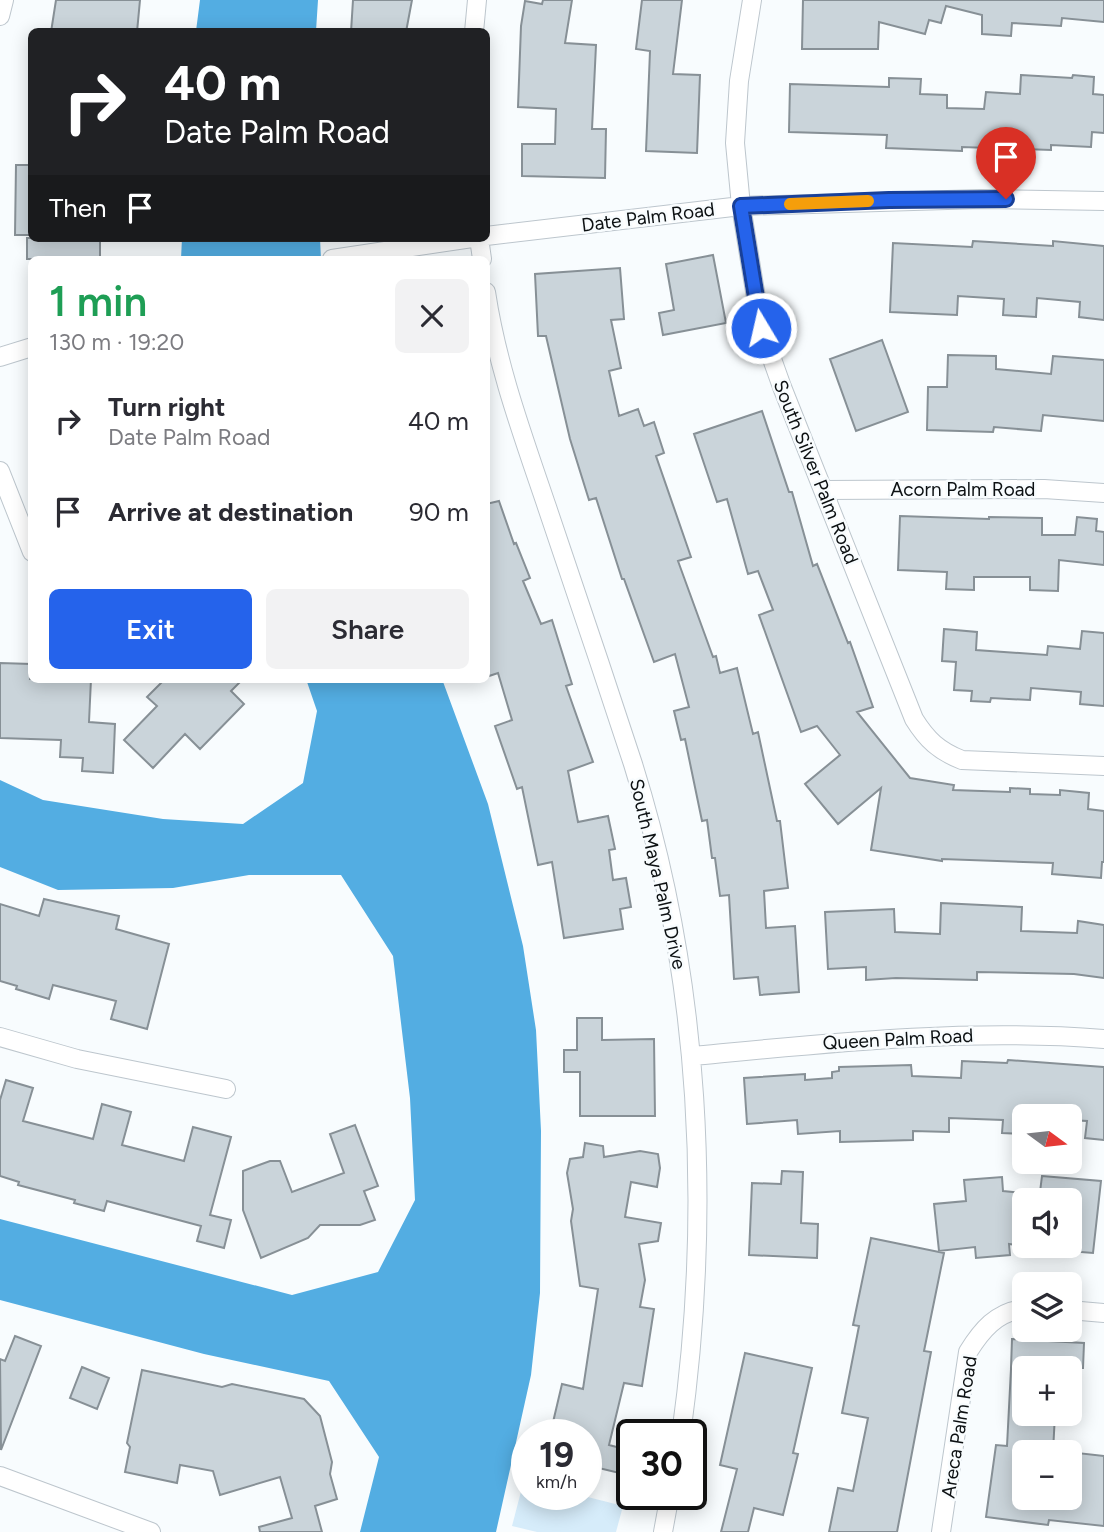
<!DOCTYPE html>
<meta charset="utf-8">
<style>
:root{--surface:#fff;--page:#f2f2f3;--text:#2b2b33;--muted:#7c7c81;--accent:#2563eb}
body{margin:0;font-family:Figtree,sans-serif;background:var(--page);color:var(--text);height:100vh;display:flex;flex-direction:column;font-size:26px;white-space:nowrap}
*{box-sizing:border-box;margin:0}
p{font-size:23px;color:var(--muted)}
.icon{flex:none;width:38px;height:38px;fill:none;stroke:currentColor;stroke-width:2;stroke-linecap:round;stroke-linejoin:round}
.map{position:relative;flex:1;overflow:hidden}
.panel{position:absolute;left:28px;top:256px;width:462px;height:427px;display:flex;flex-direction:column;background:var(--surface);border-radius:10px;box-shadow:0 4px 18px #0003}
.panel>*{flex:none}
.top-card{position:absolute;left:28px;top:28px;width:462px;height:214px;border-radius:10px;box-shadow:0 4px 18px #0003;background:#202124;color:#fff;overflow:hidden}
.needle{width:46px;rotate:105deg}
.buttons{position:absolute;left:1012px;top:1104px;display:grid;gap:14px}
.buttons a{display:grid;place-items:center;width:70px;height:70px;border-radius:10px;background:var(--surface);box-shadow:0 4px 18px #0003;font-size:35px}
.speed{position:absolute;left:511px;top:1419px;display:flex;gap:14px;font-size:35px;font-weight:700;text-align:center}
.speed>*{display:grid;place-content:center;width:91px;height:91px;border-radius:50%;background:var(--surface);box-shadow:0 4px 18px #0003;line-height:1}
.speed small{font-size:18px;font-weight:400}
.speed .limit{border:4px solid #111;border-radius:10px;background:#fff;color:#111}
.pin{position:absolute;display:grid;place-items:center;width:60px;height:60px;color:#fff;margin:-72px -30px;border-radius:50% 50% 50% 0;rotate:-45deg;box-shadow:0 0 7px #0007}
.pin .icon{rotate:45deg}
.me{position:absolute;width:77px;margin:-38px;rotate:351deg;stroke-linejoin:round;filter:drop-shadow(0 0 5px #0008)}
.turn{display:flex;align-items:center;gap:24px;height:147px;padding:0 21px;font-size:32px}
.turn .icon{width:91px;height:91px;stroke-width:2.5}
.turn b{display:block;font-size:49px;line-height:60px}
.then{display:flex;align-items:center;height:66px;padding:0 21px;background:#0003;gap:14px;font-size:26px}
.round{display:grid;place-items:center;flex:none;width:74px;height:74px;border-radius:10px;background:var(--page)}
.overview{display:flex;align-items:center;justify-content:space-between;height:119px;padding:0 21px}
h1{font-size:42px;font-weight:600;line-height:52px;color:#1e9e55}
.primary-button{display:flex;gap:14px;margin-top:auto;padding:14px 21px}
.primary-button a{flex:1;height:80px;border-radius:10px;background:var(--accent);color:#fff;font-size:28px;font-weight:600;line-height:80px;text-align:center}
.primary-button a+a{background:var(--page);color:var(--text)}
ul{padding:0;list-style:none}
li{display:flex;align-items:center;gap:21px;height:91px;padding:0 21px}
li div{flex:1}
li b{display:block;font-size:26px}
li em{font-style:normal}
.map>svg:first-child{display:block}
.garden{fill:#d6ecfa}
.water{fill:#53ade2}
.building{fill:#cad4da;stroke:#879096;stroke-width:2}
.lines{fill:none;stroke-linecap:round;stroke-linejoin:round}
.street-casing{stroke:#bdc6cd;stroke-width:20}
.street{stroke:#fff;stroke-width:18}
.route-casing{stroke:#184099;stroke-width:18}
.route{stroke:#2563eb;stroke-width:12}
.slow{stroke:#f59e0b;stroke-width:12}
.labels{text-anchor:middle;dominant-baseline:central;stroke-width:5;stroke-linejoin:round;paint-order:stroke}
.street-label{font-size:19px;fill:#0c1012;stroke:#f8fcfe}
</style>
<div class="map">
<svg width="1104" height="1532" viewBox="0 0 1104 1532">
<rect width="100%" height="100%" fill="#f8fcfe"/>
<!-- garden -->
<path class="garden" d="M 524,1480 L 527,1481 L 527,1494 L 580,1495 L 623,1506 L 616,1532 L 537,1532 L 512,1526 Z"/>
<!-- water -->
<path class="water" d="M 200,0 L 318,0 L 316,31 L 196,31 Z
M 182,238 L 320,238 L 321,259 L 181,259 Z
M 306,679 L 442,679 L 488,804 L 523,946 L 536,1030 L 541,1131 L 540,1293 L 531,1375 L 496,1532 L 360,1532 L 379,1457 L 329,1381 L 204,1354 L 0,1300 L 0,1219 L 292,1295 L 378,1272 L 415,1200 L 410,1098 L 393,956 L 341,875 L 249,875 L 173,888 L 58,890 L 0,867 L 0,780 L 43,800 L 163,819 L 243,824 L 303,783 L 317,711 Z"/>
<!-- building -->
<path class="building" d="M 56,0 L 140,0 L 137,32 L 51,32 Z
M 353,0 L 412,0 L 406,32 L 351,32 Z
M 543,0 L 572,0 L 565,43 L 596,45 L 592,129 L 606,129 L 605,178 L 522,176 L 522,144 L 555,144 L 556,109 L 518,107 L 521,26 L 525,1 L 542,4 Z
M 642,0 L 682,0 L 673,74 L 700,75 L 697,153 L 646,151 L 650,51 L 636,49 Z
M 803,0 L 1104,0 L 1104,22 L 1062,18 L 1061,26 L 1012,23 L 1011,36 L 982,34 L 982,15 L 946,6 L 941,23 L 929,20 L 925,34 L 879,22 L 878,49 L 802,49 Z
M 1021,75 L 1072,78 L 1073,75 L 1094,77 L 1093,94 L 1104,95 L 1104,133 L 1092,132 L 1091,147 L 1051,145 L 1051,150 L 962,147 L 962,151 L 886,148 L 887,135 L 789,132 L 790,84 L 889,87 L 889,78 L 921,79 L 920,94 L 947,95 L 947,108 L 984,109 L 986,92 L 1020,94 Z
M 16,165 L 32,165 L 32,235 L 15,235 Z
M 27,238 L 100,238 L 100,259 L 27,259 Z
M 973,241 L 1053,246 L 1053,241 L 1104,246 L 1104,320 L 1079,317 L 1080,302 L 1037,298 L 1036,317 L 1003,315 L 1004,299 L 958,296 L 957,315 L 890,312 L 893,243 L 972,247 Z
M 713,255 L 726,323 L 663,335 L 659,313 L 674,310 L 666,264 Z
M 620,268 L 624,319 L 611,320 L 621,368 L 609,371 L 619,416 L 638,409 L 644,426 L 654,422 L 664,453 L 656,456 L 691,557 L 678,561 L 713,657 L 716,656 L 720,673 L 737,668 L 753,734 L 758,732 L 777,821 L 780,821 L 788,888 L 764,891 L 766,928 L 795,926 L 799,992 L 760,995 L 758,977 L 734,979 L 729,895 L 720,896 L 715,858 L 712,858 L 707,820 L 702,821 L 685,739 L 681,740 L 674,711 L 689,707 L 675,654 L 654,662 L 624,579 L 622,579 L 596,498 L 589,500 L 570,439 L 546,336 L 538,336 L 535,274 Z
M 882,340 L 908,412 L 856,431 L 830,359 Z
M 948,355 L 996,356 L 996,369 L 1051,374 L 1053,356 L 1104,360 L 1104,421 L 1043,415 L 1041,431 L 994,427 L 993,432 L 927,430 L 928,387 L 947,387 Z
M 762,411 L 789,492 L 792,492 L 813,566 L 817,564 L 848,643 L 850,642 L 873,707 L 857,712 L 910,778 L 954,785 L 953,790 L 1010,792 L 1010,788 L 1030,789 L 1030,794 L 1060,795 L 1060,790 L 1089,793 L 1088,809 L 1104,811 L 1104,862 L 1102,862 L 1101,878 L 1052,874 L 1053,863 L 942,859 L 942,861 L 871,850 L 881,788 L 838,824 L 805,784 L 840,755 L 817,726 L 801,732 L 759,615 L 773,610 L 758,571 L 748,574 L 727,499 L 717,502 L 694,434 Z
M 499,501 L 514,544 L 516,543 L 530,578 L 523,581 L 541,624 L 552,620 L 572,684 L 566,686 L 593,762 L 568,771 L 578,822 L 608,816 L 615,849 L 609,850 L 613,880 L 626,878 L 631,907 L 620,909 L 623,929 L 564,938 L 552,862 L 538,865 L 522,787 L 517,789 L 495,726 L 512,720 L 498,673 L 486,677 L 486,504 Z
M 900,516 L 989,519 L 989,517 L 1042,518 L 1042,535 L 1075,535 L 1077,517 L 1097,519 L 1096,531 L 1104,532 L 1104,565 L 1059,560 L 1058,591 L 1030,590 L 1030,577 L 974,577 L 974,590 L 946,589 L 947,572 L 898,570 Z
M 944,629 L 977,632 L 976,650 L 1047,655 L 1048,646 L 1080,649 L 1082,631 L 1104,633 L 1104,706 L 1080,704 L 1081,692 L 1031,688 L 1030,700 L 991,698 L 990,702 L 971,701 L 972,691 L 954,690 L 956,662 L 942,661 Z
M 0,663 L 31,664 L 30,679 L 91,679 L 89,722 L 115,724 L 113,773 L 82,771 L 83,758 L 60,757 L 61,740 L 0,738 Z
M 165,679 L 243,679 L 231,691 L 244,704 L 200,749 L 185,734 L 153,768 L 124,740 L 157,706 L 147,697 Z
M 44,899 L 119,916 L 116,929 L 169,944 L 147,1029 L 111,1019 L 116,1001 L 53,985 L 49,999 L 16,989 L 17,986 L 0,981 L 0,904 L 39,916 Z
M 941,903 L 1022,907 L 1021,931 L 1077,933 L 1078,921 L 1104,925 L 1104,978 L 1074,974 L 977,972 L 977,980 L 896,978 L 866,980 L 866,967 L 828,969 L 825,912 L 894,909 L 895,932 L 940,934 Z
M 577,1018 L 602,1018 L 602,1040 L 654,1039 L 655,1116 L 580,1116 L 580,1072 L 564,1072 L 564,1050 L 577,1050 Z
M 1008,1060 L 1104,1067 L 1104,1140 L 1085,1138 L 1087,1121 L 1069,1120 L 1069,1116 L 1024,1116 L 1024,1134 L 1002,1133 L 1003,1120 L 949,1118 L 949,1132 L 913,1131 L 913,1140 L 840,1142 L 840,1131 L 798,1134 L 797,1120 L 747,1124 L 744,1078 L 805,1074 L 805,1080 L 832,1078 L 832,1072 L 839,1071 L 839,1067 L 911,1065 L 912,1076 L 961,1078 L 962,1061 L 1007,1063 Z
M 6,1080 L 33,1088 L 23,1121 L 93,1139 L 102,1104 L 131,1112 L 122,1145 L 184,1161 L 193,1127 L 231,1137 L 210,1215 L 231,1220 L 224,1248 L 197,1241 L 201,1226 L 107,1201 L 104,1211 L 74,1203 L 75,1200 L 18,1185 L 19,1182 L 0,1176 L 0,1100 Z
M 355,1125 L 378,1186 L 364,1191 L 375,1220 L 360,1225 L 320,1225 L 308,1238 L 261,1258 L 243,1210 L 243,1171 L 270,1161 L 280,1161 L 292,1192 L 344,1173 L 330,1134 Z
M 585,1143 L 603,1146 L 604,1157 L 640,1151 L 658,1154 L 660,1168 L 657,1187 L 631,1182 L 625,1217 L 661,1223 L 658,1241 L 639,1244 L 645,1280 L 640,1307 L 654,1309 L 642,1386 L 624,1383 L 609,1445 L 632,1451 L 632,1476 L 586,1465 L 586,1435 L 550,1435 L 562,1384 L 583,1389 L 598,1289 L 580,1286 L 571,1221 L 573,1209 L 567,1173 L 570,1159 L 583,1157 Z
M 782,1171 L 803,1172 L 801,1223 L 818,1224 L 817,1258 L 749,1255 L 752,1183 L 781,1184 Z
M 1042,1176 L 1101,1181 L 1093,1253 L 1069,1251 L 1069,1200 L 1039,1200 Z
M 1002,1177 L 1003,1191 L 1024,1193 L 1024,1246 L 1009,1244 L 1010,1255 L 976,1258 L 975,1247 L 939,1251 L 934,1204 L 966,1201 L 964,1180 Z
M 871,1238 L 944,1253 L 924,1351 L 931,1352 L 897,1532 L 829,1532 L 838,1488 L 853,1491 L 868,1418 L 842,1413 L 859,1326 L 853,1325 Z
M 15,1336 L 41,1346 L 1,1450 L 0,1359 L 5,1361 Z
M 1012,1339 L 1084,1343 L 1083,1368 L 1011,1368 Z
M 745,1353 L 812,1368 L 793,1453 L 798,1454 L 783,1515 L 754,1508 L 748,1532 L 721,1532 L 737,1469 L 720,1465 Z
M 82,1367 L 109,1378 L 97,1409 L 70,1398 Z
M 1011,1369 L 1024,1369 L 1024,1414 L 1055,1414 L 1053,1452 L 1024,1452 L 1024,1498 L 1069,1498 L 1069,1452 L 1104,1456 L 1104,1526 L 1049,1520 L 1048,1525 L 986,1517 L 996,1445 L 1007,1446 Z
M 142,1370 L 222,1387 L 232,1384 L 304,1399 L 320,1416 L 332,1462 L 330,1474 L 337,1499 L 315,1506 L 322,1532 L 260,1532 L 259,1527 L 292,1518 L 280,1477 L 220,1495 L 213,1471 L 180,1465 L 177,1483 L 125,1472 L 130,1447 L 127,1443 Z"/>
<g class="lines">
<!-- street casing -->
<g class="street-casing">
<path id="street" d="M 752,0 L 739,81 L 735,143 L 741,206 L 761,328 L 782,387 L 914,719 C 927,740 939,751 962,760 L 1104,766
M 0,16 L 4,0
M 474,32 L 477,0
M 486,236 L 741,206 L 981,199 L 1104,201
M 479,238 L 482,259
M 332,259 L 472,238
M 486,292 C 497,366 523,436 547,507 C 576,593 605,678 633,764 C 701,981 712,1211 681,1435
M 0,357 L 32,347
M 0,471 L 32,552
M 823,490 L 1044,489 L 1104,493
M 0,1037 L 77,1059 L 226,1089
M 692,1056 C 829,1043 966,1028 1104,1039
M 1069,1310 L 1104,1313
M 0,1476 L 151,1532
M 663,1532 L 670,1494
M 941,1532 L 968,1352 C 981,1331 997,1311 1024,1309"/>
</g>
<!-- street -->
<use href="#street" class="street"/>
</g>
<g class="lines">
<!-- route casing -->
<g class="route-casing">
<path id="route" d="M 761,328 L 741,206 L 889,200 L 1006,199"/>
</g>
<!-- route -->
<use href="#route" class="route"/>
<!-- slow -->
<path class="slow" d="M 790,204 L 868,201"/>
</g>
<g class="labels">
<!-- street labels -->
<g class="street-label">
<text transform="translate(648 217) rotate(-7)">Date Palm Road</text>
<text transform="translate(816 472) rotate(68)">South Silver Palm Road</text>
<text x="963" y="489">Acorn Palm Road</text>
<text transform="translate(658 874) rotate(77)">South Maya Palm Drive</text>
<text transform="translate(898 1039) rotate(-3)">Queen Palm Road</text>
<text transform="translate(959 1427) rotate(-81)">Areca Palm Road</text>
</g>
</g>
</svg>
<div class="buttons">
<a><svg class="needle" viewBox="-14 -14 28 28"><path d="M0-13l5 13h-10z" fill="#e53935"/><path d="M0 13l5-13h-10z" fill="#7c7c81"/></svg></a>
<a><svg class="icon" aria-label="sound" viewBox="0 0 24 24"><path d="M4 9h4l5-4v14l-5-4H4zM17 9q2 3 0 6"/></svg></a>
<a><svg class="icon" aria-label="layers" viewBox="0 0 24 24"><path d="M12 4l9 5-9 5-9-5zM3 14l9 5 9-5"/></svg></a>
<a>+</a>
<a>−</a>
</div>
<div class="speed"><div>19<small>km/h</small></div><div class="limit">30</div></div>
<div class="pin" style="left:1006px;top:199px;background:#d93025"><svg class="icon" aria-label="arrive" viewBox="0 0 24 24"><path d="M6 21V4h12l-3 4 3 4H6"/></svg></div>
<svg class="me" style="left:761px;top:328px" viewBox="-20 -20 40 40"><circle r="17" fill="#2563eb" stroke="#fff" stroke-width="3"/><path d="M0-11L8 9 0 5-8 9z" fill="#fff"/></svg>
<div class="top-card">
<div class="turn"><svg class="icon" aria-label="right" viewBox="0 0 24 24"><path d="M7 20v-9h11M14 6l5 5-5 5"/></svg><div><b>40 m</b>Date Palm Road</div></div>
<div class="then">Then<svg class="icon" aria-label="arrive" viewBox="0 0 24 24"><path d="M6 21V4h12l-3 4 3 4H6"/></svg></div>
</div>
<section class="panel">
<div class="overview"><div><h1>1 min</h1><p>130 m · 19:20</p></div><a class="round"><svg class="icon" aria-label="close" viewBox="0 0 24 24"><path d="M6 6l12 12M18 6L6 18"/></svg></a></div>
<ul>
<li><svg class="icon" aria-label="right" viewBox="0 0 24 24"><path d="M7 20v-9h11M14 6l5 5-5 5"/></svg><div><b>Turn right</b><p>Date Palm Road</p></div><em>40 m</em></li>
<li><svg class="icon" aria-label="arrive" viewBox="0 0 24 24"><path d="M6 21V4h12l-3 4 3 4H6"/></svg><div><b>Arrive at destination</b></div><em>90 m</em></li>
</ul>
<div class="primary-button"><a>Exit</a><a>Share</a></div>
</section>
</div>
